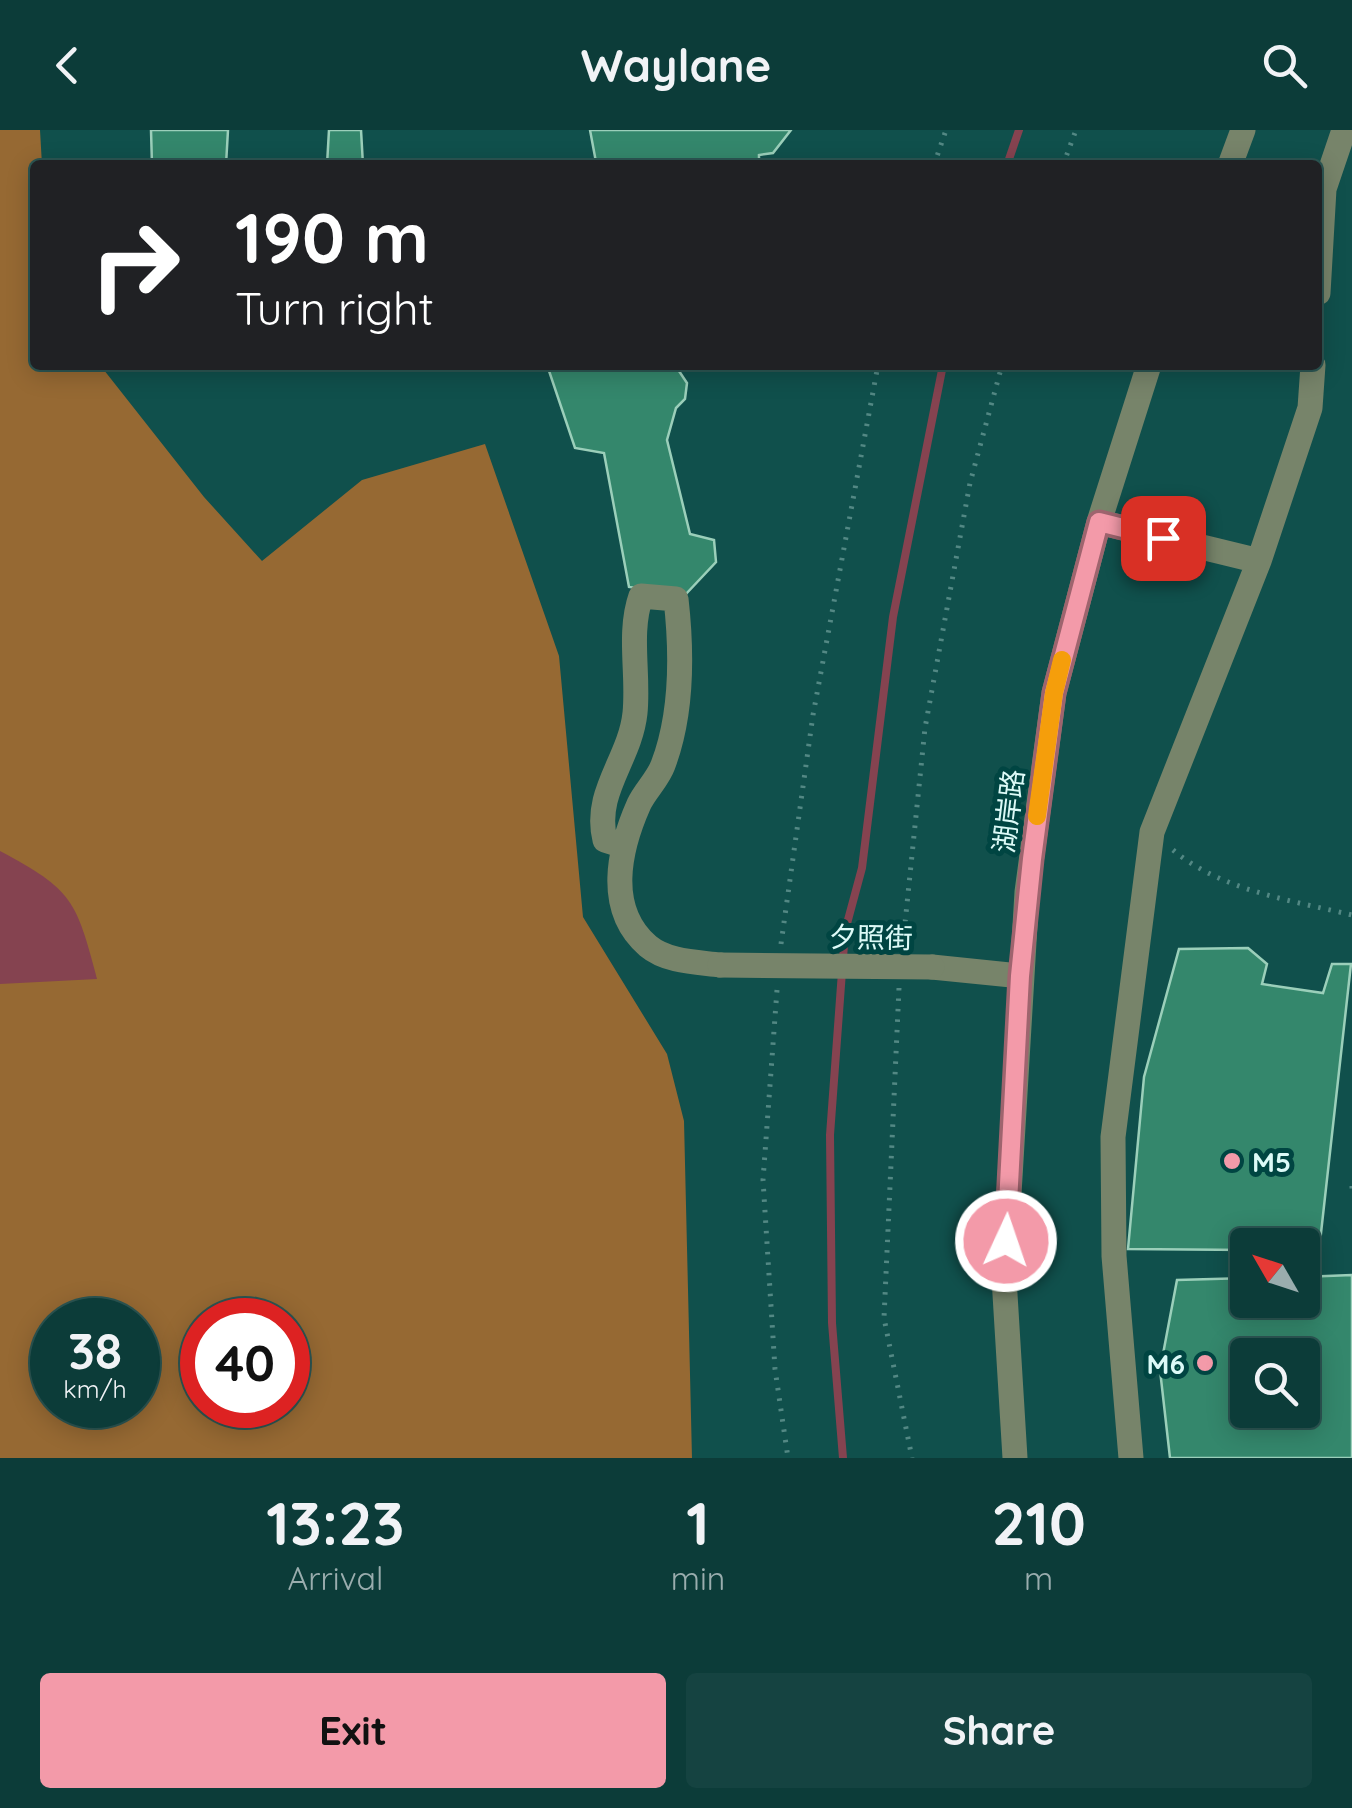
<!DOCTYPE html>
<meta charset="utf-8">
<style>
:root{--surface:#0c3c39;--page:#154341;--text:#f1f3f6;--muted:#9aadae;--line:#2c5653;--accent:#f39aa9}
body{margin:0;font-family:Quicksand,"Noto Sans SC",sans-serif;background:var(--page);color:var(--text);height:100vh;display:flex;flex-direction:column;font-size:38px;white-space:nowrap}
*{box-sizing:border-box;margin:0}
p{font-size:32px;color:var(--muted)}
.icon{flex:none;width:55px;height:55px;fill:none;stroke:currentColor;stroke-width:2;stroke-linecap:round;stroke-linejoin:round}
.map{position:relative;height:1328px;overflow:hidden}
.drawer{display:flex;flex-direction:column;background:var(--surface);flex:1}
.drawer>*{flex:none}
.hud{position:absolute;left:30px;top:30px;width:1292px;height:210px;border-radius:10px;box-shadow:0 5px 25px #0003,0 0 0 2px var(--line);background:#202124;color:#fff;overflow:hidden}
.needle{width:65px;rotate:309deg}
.controls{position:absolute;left:1230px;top:1098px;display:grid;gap:20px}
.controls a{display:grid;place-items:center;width:90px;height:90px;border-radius:10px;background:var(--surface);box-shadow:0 5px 25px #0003,0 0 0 2px var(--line);font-size:50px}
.speed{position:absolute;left:30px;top:1168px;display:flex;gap:20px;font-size:50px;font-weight:700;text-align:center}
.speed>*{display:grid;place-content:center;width:130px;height:130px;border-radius:50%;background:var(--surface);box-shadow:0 5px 25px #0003,0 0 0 2px var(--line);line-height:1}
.speed small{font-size:25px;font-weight:400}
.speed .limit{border:15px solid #d22;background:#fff;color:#111}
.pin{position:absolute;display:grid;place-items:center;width:85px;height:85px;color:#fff;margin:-42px;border-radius:20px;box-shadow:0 5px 15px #0006}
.me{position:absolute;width:110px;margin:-55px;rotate:3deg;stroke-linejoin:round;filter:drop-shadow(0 0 8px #0008)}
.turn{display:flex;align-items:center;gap:35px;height:210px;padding:0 40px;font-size:45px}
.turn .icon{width:130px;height:130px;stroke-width:2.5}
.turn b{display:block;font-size:70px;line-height:85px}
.eta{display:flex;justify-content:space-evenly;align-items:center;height:170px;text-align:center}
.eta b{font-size:60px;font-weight:800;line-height:70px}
.cta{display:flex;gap:20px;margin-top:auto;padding:20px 40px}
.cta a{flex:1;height:115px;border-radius:10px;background:var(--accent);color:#111;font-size:40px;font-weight:800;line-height:115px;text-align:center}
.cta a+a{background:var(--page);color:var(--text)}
header{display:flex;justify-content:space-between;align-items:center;height:130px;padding:0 40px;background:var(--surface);font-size:45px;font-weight:800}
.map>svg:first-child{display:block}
.forest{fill:#966933;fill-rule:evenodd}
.water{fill:#854350}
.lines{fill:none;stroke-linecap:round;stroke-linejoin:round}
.stream{stroke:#854350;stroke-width:8}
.building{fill:#34876c;stroke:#9bcfba;stroke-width:2.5;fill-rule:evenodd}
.path{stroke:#538884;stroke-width:5;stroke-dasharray:2.5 8;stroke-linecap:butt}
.minor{stroke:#77846a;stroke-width:25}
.minor-bridge{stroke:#77846a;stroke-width:25}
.route-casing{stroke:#9e646e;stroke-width:25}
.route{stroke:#f39aa9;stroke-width:18}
.slow{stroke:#f59e0b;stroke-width:18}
.poi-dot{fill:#f39aa9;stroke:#004542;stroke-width:4}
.labels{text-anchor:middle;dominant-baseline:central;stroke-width:10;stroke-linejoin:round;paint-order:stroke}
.street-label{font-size:28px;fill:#dcfaf7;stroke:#004542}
.poi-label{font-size:28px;font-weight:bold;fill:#dcfaf7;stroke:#004542;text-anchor:start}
</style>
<header><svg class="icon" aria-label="back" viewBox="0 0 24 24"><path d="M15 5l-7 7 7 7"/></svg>Waylane<svg class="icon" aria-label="search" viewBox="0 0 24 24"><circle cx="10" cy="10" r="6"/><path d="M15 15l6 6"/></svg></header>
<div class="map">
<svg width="1352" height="1328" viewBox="0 0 1352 1328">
<rect width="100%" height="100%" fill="#10504c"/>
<!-- forest -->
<path class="forest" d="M 0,0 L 40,0 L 42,35 L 35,35 L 35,235 L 100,235 L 204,367 L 262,431 L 362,350 L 485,314 L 559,526 L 583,787 L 667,924 L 684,991 L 692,1328 L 0,1328 ZM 52,1190 L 138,1190 L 138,1275 L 52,1275 ZM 202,1190 L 288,1190 L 288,1275 L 202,1275 Z"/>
<!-- water -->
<path class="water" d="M 0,721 C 73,760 76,770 97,849 L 0,854 Z"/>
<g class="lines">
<!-- stream -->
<path class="stream" d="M 1007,35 L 1019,0
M 843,1328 L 832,1193 L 830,1005 L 845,801 L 862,738 L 893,487 L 943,235"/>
</g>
<!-- building -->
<path class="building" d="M 151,0 L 228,0 L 226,35 L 152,35 Z
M 329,0 L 361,0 L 363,35 L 327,35 Z
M 590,0 L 791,0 L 773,23 L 759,25 L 759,35 L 585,35 L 596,32 Z
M 547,235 L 681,235 L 679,241 L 687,253 L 685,269 L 676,278 L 667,310 L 690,404 L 714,410 L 716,432 L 685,465 L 629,457 L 604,323 L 575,318 Z
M 1248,818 L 1267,834 L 1262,854 L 1323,863 L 1332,834 L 1351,834 L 1319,1121 L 1302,1121 L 1302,1115 L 1248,1115 L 1248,1120 L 1128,1119 L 1144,947 L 1179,819 Z
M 1352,1145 L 1352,1328 L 1170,1328 L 1160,1240 L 1177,1150 L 1248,1148 L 1248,1170 L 1302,1170 L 1302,1147 ZM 1248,1225 L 1302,1225 L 1302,1280 L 1248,1280 Z"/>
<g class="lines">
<!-- path -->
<path class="path" d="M 934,35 L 946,0
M 1063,35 L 1076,0
M 1173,720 C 1220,760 1293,771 1352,785
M 903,813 L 925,598 L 970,353 L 1002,235
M 781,814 L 813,585 L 878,235
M 899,858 L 884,1188 L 912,1328
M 777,860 L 763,1050 L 775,1239 L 788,1328
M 1352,1056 L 1352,1065"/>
<!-- minor -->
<path class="minor" d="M 1230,35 L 1243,0
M 1318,163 L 1324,59 L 1344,0
M 1099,392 L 1259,431
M 624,716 L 605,710 C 593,662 630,630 635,583 C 639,544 628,503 641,466 L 676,469 C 682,522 682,585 663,635 C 658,649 645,661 639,674 C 619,719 605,779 648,816 C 667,832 697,832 720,835
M 932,837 L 1020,846
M 1015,1328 L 1004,1148 L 1027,762 L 1054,563 L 1099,392 L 1149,235
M 1131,1328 L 1114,1126 L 1113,1007 L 1152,702 L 1259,431 L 1310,278 L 1313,235"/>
<!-- minor-bridge -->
<path class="minor-bridge" d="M 720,835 L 932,837"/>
</g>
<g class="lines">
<!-- route casing -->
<g class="route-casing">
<path id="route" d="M 1006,1111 L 1020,846 L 1032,729 L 1054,563 L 1099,392 L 1163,408"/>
</g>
<!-- route -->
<use href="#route" class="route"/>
<!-- slow -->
<path class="slow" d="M 1037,686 L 1054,563 L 1062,530"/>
</g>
<!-- markers -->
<g class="poi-dot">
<circle cx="1232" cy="1031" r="10"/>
<circle cx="1205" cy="1233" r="10"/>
</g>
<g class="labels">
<!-- street labels -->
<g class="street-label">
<text transform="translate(1008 681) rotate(-83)">湖岸路</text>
<text transform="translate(871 807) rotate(1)">夕照街</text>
</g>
<!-- poi labels -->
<g class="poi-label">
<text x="1252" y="1031">M5</text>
<text x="1185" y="1233" text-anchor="end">M6</text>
</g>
</g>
</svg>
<div class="controls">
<a><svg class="needle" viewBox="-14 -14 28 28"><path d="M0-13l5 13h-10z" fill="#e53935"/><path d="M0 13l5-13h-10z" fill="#9aadae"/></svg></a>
<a><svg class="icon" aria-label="search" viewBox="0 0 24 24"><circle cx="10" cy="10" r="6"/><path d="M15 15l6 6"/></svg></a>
</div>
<div class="speed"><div>38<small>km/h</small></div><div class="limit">40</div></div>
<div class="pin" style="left:1163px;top:408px;background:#d93025"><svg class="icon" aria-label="arrive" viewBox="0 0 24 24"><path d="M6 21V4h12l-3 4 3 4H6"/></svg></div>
<svg class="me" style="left:1006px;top:1111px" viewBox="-20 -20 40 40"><circle r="17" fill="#f39aa9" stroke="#fff" stroke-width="3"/><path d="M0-11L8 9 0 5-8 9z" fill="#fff"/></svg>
<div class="hud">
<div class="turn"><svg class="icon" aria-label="right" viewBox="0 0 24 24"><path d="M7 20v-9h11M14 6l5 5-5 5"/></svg><div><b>190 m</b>Turn right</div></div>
</div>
</div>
<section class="drawer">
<div class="eta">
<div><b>13:23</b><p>Arrival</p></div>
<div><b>1</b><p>min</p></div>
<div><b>210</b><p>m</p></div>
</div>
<div class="cta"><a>Exit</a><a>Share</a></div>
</section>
